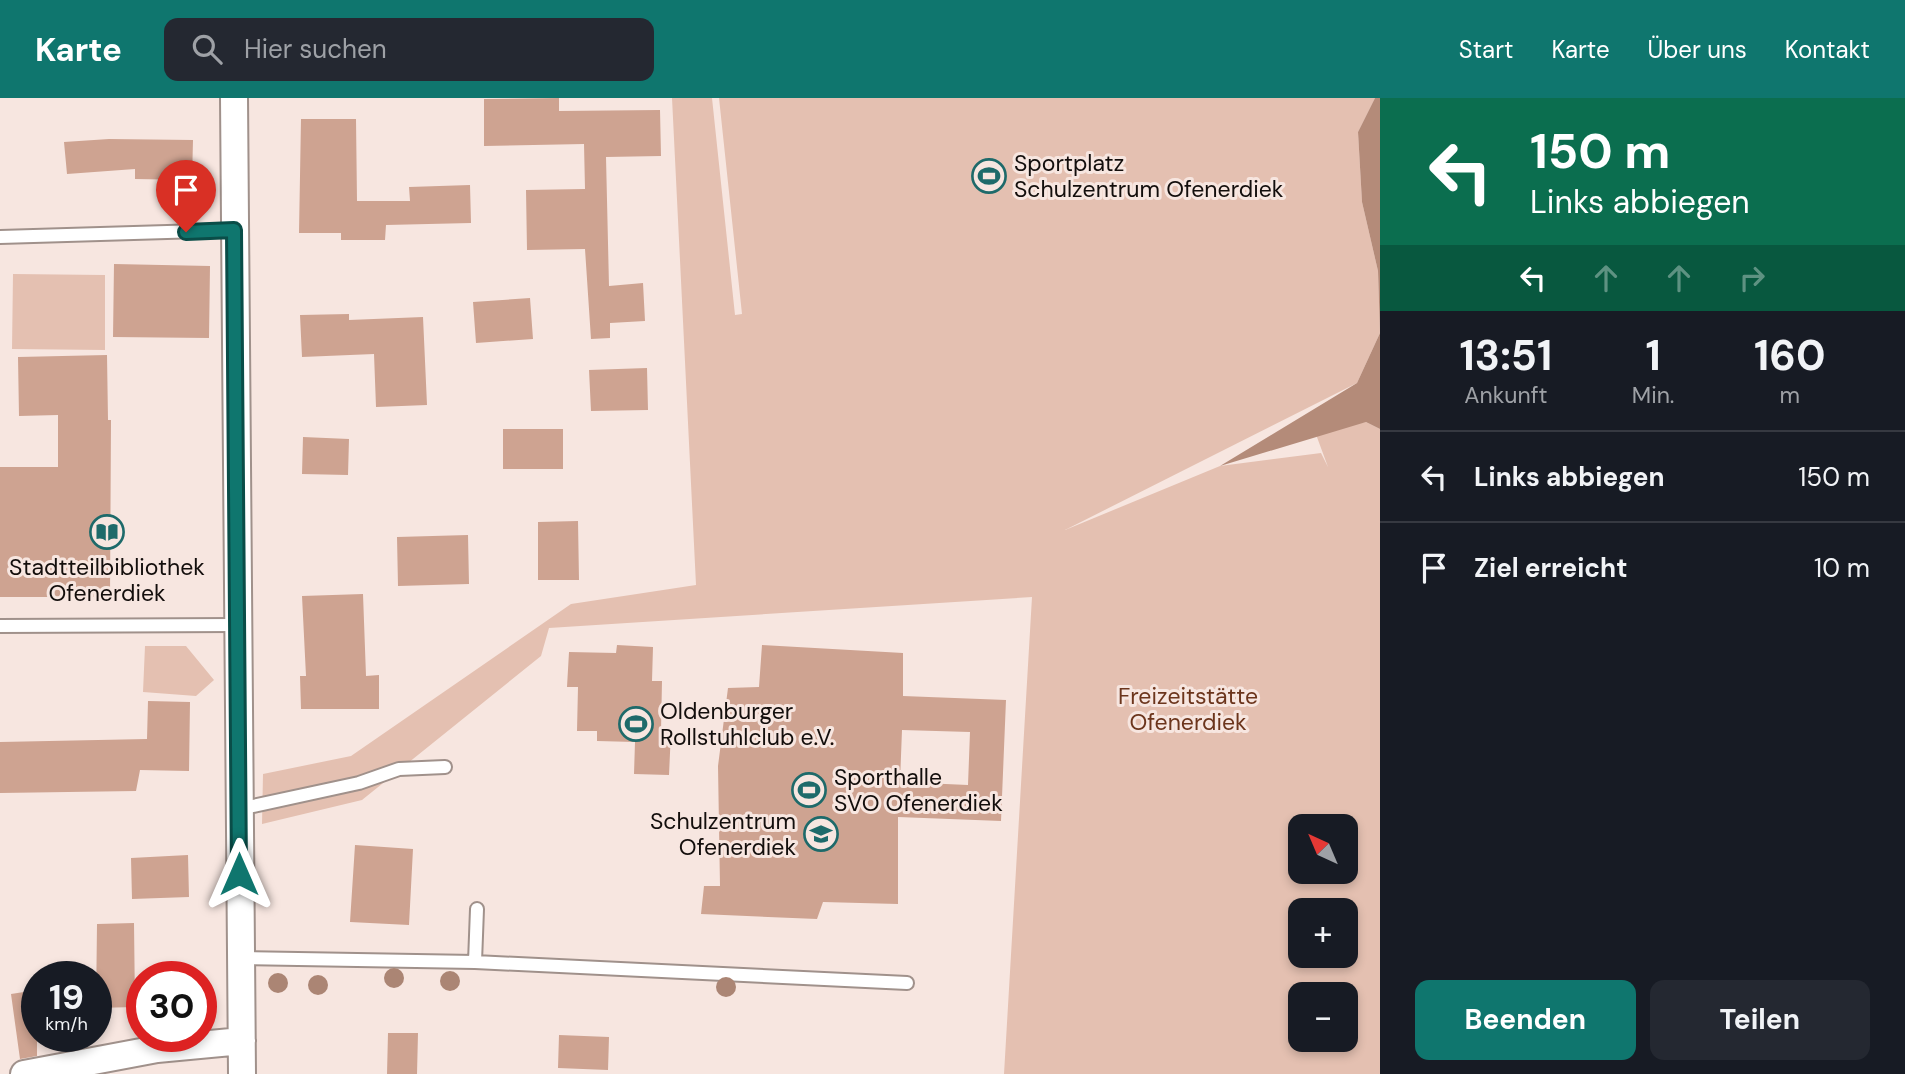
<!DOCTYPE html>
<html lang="de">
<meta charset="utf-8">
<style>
:root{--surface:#171b24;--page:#242831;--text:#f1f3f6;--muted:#9ea1a6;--line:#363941;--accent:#0f766e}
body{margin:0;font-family:"DM Sans",sans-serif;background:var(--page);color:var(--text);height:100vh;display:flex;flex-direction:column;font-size:26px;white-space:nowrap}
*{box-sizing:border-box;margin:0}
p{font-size:23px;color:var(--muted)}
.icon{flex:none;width:38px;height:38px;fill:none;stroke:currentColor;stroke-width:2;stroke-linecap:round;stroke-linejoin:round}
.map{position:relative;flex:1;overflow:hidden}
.side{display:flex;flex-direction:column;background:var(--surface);width:525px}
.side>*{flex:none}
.hud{background:#0b6e4f;color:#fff;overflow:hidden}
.needle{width:46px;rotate:316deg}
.fabs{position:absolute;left:1288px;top:716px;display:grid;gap:14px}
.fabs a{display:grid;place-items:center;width:70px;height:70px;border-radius:14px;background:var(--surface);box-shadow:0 4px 10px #0003;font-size:35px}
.speed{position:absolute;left:21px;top:863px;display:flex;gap:14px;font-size:35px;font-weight:700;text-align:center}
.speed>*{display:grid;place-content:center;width:91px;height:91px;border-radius:50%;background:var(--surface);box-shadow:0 4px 10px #0003;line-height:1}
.speed small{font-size:18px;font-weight:400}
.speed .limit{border:10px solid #d22;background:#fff;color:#111}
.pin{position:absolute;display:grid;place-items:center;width:60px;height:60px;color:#fff;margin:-72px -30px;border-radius:50% 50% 50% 0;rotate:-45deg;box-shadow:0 0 7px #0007}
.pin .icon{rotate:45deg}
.me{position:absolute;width:77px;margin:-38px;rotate:0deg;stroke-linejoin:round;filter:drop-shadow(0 0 5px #0008)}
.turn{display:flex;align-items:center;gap:24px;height:147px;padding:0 35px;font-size:32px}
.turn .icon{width:91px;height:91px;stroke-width:2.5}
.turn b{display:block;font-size:49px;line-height:60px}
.lanes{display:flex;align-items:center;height:66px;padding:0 35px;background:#0003;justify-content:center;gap:35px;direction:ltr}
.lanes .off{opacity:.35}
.eta{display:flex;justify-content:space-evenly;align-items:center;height:119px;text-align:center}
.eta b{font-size:42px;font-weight:700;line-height:49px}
.primary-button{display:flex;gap:14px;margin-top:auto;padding:14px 35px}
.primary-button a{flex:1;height:80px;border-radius:14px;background:var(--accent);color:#fff;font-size:28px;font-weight:700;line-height:80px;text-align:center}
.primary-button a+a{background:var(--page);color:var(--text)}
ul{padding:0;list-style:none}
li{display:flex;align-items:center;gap:21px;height:91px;padding:0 35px;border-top:2px solid var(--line)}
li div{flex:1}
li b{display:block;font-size:26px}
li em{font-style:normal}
header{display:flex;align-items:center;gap:42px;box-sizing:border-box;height:98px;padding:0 35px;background:var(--accent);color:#fff}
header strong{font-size:33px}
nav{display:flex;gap:38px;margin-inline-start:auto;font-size:24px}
.search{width:490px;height:63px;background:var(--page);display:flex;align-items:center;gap:18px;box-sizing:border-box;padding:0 24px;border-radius:14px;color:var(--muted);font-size:26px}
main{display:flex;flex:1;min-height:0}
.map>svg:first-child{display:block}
.green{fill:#e4c0b1;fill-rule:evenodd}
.water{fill:#b48b79}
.building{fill:#cea391;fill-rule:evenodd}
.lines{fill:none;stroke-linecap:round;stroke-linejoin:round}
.service-casing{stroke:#a0918b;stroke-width:16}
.minor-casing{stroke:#a0918b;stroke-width:30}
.service{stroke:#fff;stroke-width:12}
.minor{stroke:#fff;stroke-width:26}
.tree{fill:#ab8574}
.route-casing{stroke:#0a4d48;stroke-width:18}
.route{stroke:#0f766e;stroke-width:12}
.labels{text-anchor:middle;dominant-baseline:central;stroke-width:6;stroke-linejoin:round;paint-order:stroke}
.poi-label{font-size:23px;fill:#130e0c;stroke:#f7e6e0;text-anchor:start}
.park-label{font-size:23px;fill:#6c351c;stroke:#f7e6e0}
</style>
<header>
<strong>Karte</strong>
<div class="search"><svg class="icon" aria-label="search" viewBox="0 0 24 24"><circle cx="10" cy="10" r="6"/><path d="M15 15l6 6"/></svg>Hier suchen</div>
<nav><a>Start</a><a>Karte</a><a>Über uns</a><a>Kontakt</a></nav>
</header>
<main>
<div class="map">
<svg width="1380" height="976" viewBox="0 0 1380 976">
<rect width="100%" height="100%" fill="#f7e6e0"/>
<!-- green -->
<path class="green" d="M 672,0 L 712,0 L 735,217 L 742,216 L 719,0 L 1375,0 L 1358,34 L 1362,104 L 1378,173 L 1380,235 L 1357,285 L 1065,432 L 1220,368 L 1321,355 L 1328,369 L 1314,331 L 1366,324 L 1380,331 L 1380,976 L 1004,976 L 1032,499 L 549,530 L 541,558 L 362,702 L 262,726 L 263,676 L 351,658 L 571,506 L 696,487 ZM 1300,728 L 1346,728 L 1346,774 L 1300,774 ZM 1300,812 L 1346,812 L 1346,858 L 1300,858 ZM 1300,896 L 1346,896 L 1346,942 L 1300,942 Z
M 13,176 L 105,177 L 105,252 L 12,251 Z
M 145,548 L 186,548 L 214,582 L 196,598 L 143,594 Z"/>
<!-- water -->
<path class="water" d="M 1375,0 L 1380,0 L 1380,331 L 1366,324 L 1220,368 L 1357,285 L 1380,235 L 1378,173 L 1362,104 L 1358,34 Z"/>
<!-- building -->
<path class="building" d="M 559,0 L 559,13 L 660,12 L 661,58 L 606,59 L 609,188 L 643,185 L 645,223 L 610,225 L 610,240 L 591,241 L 585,151 L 527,152 L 526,92 L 585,91 L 584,46 L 484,48 L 484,1 Z
M 301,21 L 356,21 L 357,103 L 410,103 L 409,89 L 470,87 L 471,125 L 386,127 L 385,142 L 341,142 L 341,135 L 299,135 Z
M 109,41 L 193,42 L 192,82 L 135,81 L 135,71 L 67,76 L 64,44 Z
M 114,166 L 210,168 L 209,240 L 113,239 Z
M 530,200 L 533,241 L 476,245 L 473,204 Z
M 349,216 L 349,222 L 423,219 L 427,307 L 376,309 L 374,256 L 302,259 L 300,217 Z
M 107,257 L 108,322 L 111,322 L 110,499 L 0,499 L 0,369 L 58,369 L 58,317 L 19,318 L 18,259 Z
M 647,270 L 648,312 L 591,313 L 589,272 Z
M 503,331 L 563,331 L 563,371 L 503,371 Z
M 303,339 L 349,341 L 348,377 L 302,376 Z
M 578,423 L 579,482 L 538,482 L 538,424 Z
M 468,437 L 469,486 L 398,488 L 397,439 Z
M 363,496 L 366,578 L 379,577 L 379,611 L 301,611 L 300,578 L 306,578 L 302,498 Z
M 617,547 L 653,549 L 652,583 L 662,583 L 661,633 L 671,633 L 669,677 L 634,676 L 635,644 L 597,643 L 597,633 L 577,633 L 578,589 L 567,589 L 569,554 L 616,555 Z
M 762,547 L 903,555 L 903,598 L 1006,602 L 1001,723 L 898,719 L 898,806 L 823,804 L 817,821 L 701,816 L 704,788 L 720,788 L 718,668 L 728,590 L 759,589 ZM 902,632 L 970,634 L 968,687 L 900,684 Z
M 148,603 L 190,604 L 189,673 L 140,672 L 136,693 L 0,695 L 0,644 L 147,641 Z
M 355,747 L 413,751 L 409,827 L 350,824 Z
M 188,757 L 189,799 L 132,801 L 131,760 Z
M 134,825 L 135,909 L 96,910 L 97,826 Z
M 37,892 L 37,958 L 20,961 L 11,896 Z
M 388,935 L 418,935 L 417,976 L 387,976 Z
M 559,937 L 609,939 L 608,972 L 558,970 Z"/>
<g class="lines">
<!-- service casing -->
<g class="service-casing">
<path id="service" d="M 0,139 L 234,132
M 0,528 L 237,527
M 239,711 L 359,685 L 399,671 L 445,669
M 241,860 L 475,864 L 907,885
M 475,864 L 477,811"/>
</g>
<!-- minor casing -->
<g class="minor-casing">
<path id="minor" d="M 234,0 L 242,976
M 24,976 L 157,951 L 242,943"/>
</g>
<!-- service -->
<use href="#service" class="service"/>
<!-- minor -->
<use href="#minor" class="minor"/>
</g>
<!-- trees -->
<g class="tree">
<circle cx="394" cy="880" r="10"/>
<circle cx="450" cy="883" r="10"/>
<circle cx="278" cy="885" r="10"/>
<circle cx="318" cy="887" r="10"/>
<circle cx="726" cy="889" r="10"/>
</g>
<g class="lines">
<!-- route casing -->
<g class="route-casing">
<path id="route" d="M 186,134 L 234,132 L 239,776"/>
</g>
<!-- route -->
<use href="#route" class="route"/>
</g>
<!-- icons -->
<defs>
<g id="stadium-ring" transform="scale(1.75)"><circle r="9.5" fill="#f7e6e0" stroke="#1e6a6a" stroke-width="1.5"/><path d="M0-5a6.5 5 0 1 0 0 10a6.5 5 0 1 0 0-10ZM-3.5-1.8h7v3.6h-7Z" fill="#1e6a6a"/></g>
<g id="library-ring" transform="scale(1.75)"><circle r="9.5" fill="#f7e6e0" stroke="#1e6a6a" stroke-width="1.5"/><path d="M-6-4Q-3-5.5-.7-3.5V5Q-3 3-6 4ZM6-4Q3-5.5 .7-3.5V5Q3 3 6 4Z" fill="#1e6a6a"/></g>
<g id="school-ring" transform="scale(1.75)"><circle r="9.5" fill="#f7e6e0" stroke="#1e6a6a" stroke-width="1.5"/><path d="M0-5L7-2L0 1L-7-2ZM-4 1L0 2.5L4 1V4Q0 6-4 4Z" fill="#1e6a6a"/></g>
</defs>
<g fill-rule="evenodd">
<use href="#stadium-ring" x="989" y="78"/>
<use href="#library-ring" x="107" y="434"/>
<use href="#stadium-ring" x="636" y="626"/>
<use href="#stadium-ring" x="809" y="692"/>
<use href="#school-ring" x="821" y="736"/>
</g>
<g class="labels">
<!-- poi labels -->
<g class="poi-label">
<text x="1014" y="65">Sportplatz<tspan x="1014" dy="26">Schulzentrum Ofenerdiek</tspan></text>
<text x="107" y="469" text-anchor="middle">Stadtteilbibliothek<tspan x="107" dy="26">Ofenerdiek</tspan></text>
<text x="660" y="613">Oldenburger<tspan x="660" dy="26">Rollstuhlclub e.V.</tspan></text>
<text x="834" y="679">Sporthalle<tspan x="834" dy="26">SVO Ofenerdiek</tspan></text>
<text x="796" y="723" text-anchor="end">Schulzentrum<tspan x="796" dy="26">Ofenerdiek</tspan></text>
</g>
<!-- park labels -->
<g class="park-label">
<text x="1188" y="598">Freizeitstätte<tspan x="1188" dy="26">Ofenerdiek</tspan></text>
</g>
</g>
</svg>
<div class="fabs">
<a><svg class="needle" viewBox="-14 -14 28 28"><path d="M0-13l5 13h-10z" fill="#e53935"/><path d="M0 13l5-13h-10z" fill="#9ea1a6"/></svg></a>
<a>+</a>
<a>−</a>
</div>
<div class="speed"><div>19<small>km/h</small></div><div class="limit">30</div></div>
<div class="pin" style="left:186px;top:134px;background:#d93025"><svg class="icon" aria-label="arrive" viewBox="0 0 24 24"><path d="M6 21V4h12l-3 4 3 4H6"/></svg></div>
<svg class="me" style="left:239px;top:776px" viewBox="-20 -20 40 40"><path d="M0-17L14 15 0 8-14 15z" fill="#0f766e" stroke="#fff" stroke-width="4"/></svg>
</div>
<section class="side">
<div class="hud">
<div class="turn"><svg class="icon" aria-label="left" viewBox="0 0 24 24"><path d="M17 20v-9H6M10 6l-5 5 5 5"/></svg><div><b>150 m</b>Links abbiegen</div></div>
<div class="lanes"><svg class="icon" aria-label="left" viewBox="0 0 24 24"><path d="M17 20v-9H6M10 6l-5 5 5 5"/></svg><svg class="icon off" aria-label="ahead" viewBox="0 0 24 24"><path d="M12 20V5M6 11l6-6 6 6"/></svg><svg class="icon off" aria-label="ahead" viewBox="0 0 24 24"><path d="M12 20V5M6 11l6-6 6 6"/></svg><svg class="icon off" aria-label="right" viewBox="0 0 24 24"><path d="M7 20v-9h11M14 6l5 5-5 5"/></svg></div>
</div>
<div class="eta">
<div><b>13:51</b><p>Ankunft</p></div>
<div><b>1</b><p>Min.</p></div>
<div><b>160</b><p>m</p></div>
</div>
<ul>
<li><svg class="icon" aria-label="left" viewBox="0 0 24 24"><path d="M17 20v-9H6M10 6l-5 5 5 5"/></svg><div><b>Links abbiegen</b></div><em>150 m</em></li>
<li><svg class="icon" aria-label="arrive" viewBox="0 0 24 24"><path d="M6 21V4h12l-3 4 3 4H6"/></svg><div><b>Ziel erreicht</b></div><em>10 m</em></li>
</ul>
<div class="primary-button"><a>Beenden</a><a>Teilen</a></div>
</section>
</main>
